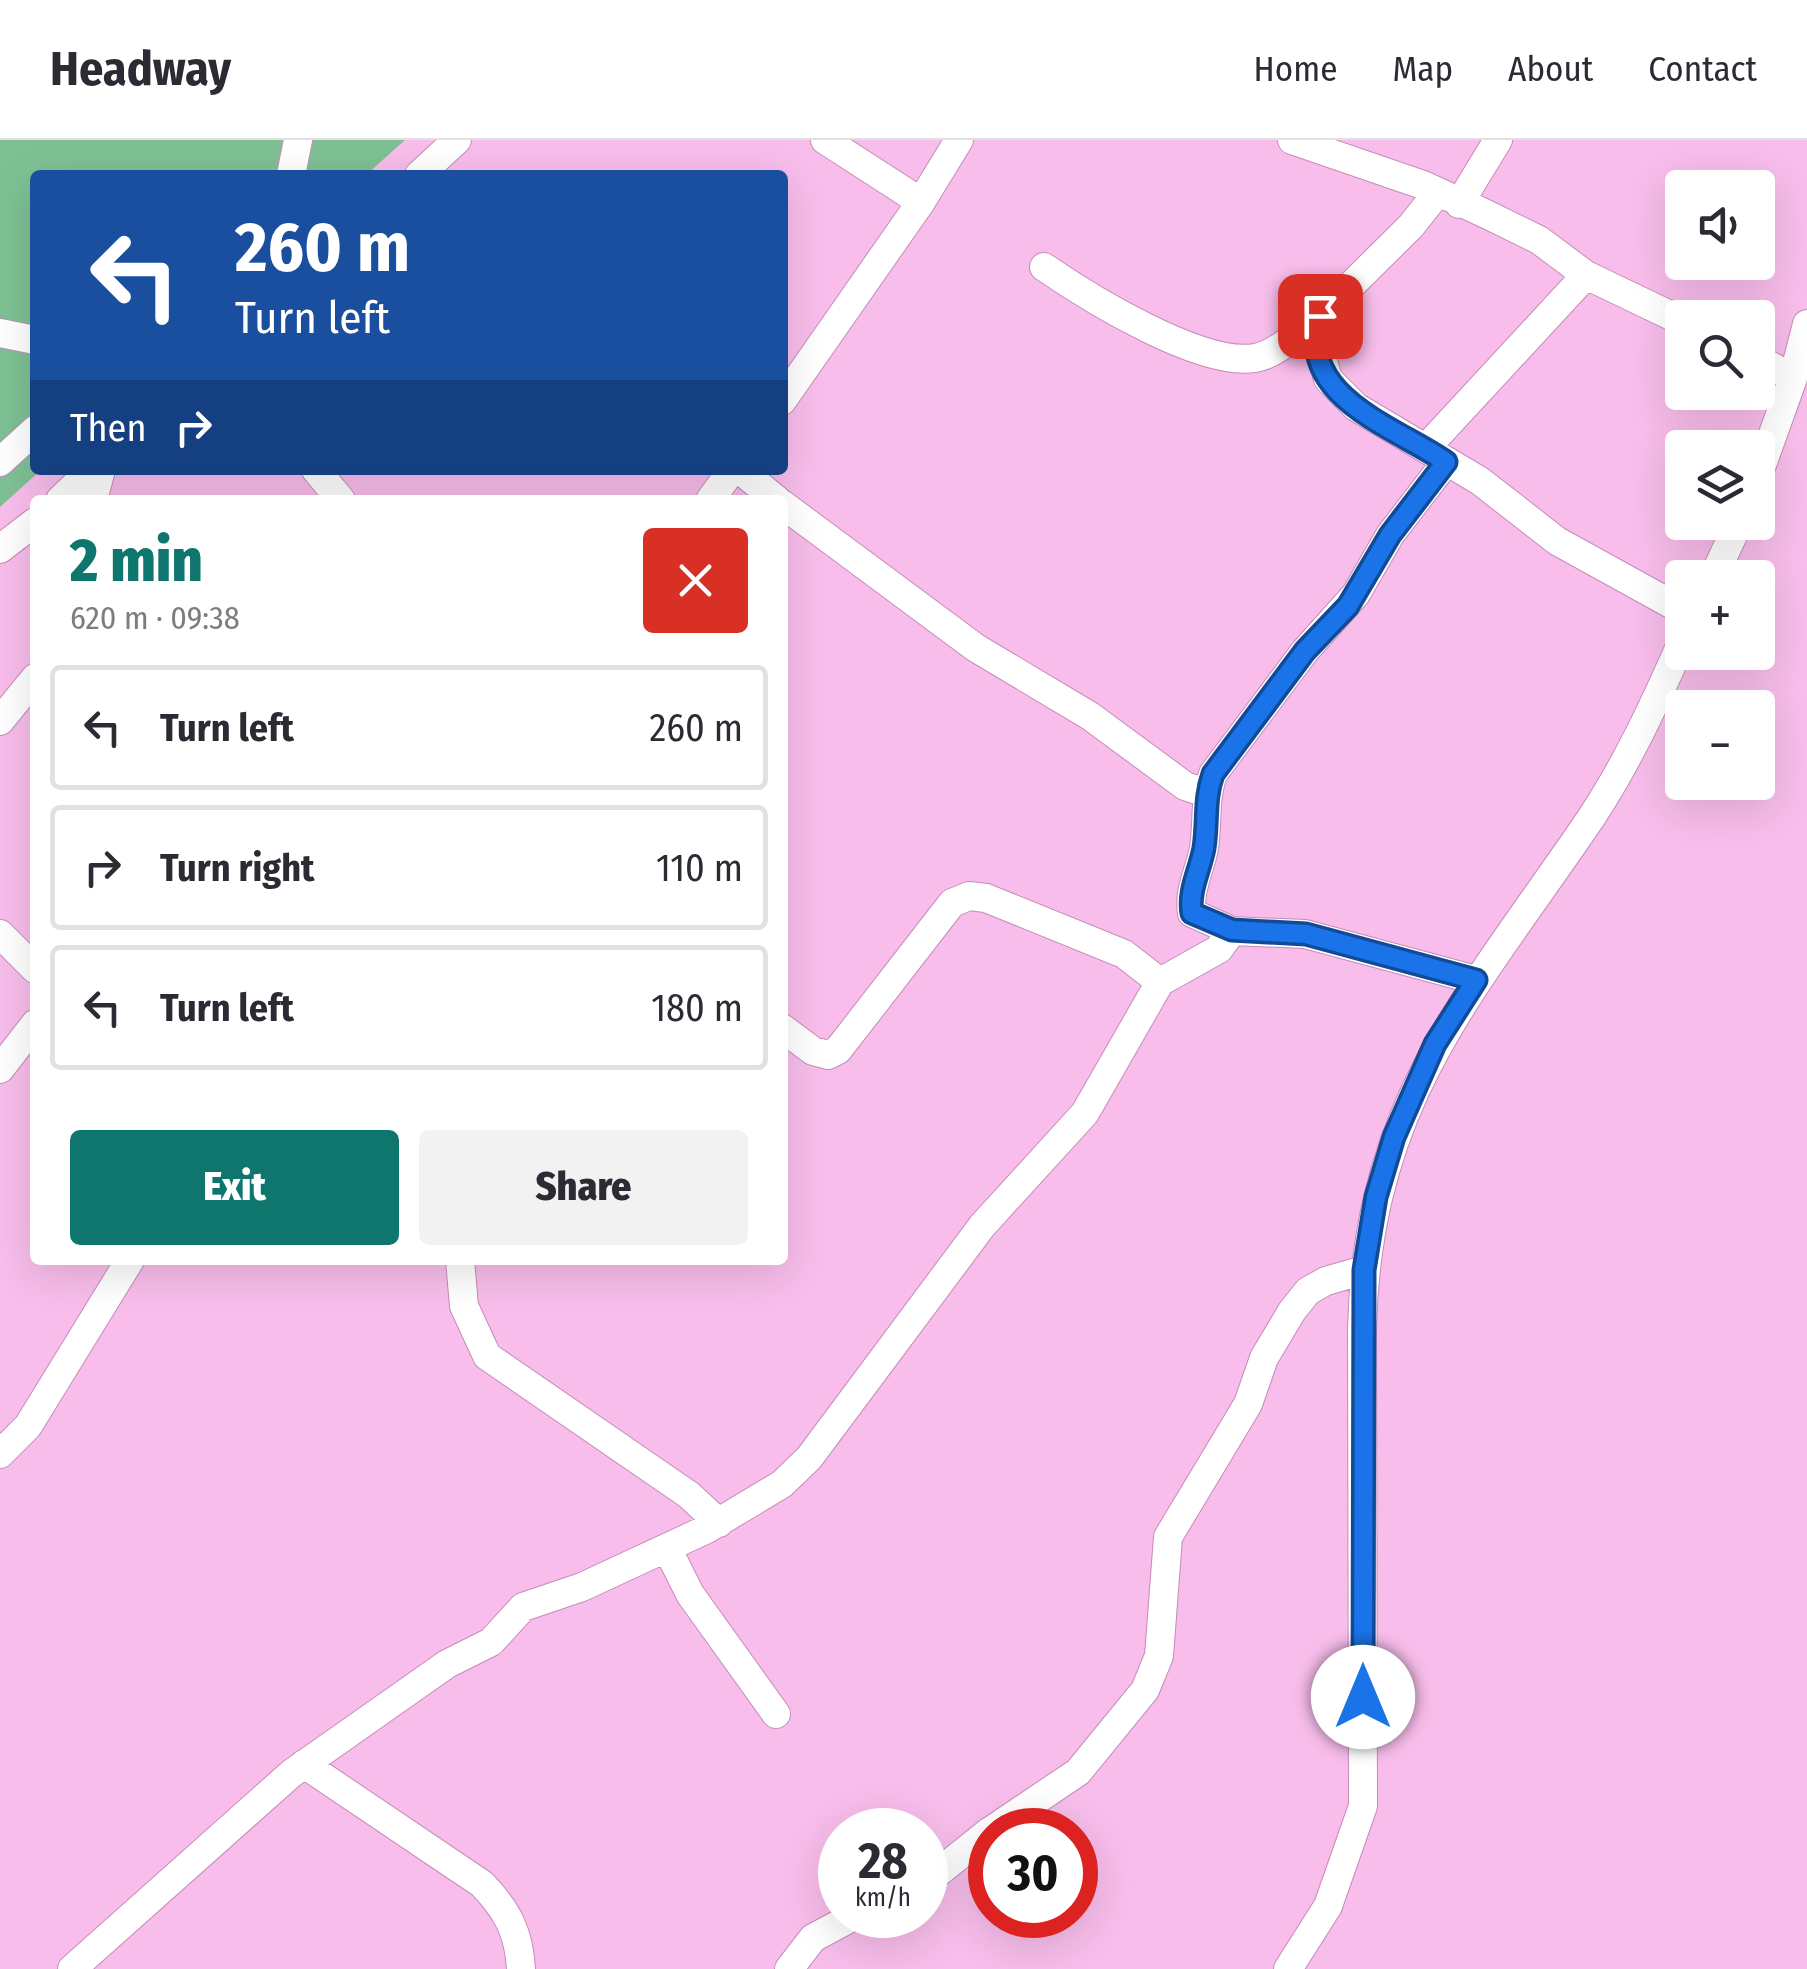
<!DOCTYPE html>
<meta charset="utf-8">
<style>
:root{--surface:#fff;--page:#f2f2f3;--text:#2b2b33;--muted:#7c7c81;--line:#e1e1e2;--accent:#0f766e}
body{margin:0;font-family:"Fira Sans Condensed",sans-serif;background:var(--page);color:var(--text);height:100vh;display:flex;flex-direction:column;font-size:38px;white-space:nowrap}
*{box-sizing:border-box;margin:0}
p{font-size:32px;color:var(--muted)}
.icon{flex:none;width:55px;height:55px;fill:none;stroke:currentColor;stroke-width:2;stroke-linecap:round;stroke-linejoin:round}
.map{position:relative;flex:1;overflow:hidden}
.panel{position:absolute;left:30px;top:355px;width:758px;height:770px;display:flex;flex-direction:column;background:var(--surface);border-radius:10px;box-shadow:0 10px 40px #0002}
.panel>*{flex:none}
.banner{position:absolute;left:30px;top:30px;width:758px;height:305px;border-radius:10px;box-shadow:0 10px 40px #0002;background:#1a4fa0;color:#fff;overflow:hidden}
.buttons{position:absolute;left:1665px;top:30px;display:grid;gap:20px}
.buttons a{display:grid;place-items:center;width:110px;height:110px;border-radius:10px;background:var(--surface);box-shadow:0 10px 40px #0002;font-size:50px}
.speed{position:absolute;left:818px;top:1668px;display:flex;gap:20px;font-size:50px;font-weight:700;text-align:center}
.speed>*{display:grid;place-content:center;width:130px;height:130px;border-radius:50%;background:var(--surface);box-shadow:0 10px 40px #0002;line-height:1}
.speed small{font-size:25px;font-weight:400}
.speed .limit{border:15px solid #d22;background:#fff;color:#111}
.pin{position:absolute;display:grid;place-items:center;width:85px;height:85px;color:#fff;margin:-42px;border-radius:20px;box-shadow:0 5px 15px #0006}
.me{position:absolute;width:110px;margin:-55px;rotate:0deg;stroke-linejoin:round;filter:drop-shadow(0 0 8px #0008)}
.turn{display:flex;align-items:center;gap:35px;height:210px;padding:0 40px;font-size:45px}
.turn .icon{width:130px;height:130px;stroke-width:2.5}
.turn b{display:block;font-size:70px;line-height:85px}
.then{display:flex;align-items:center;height:95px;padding:0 40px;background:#0003;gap:20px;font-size:38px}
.round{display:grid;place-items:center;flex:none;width:105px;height:105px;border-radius:10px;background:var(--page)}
.headline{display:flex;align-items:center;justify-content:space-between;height:170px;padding:0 40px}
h1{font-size:60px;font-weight:800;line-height:75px;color:var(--accent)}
.action{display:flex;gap:20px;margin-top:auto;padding:20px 40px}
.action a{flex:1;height:115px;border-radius:10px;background:var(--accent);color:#fff;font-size:40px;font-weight:800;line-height:115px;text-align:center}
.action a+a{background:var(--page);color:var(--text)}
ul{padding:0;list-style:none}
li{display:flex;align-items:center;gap:30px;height:125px;margin:0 20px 15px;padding:0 20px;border:5px solid var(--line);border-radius:10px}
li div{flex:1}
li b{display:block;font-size:38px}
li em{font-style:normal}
header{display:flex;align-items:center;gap:60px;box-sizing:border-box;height:140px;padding:0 50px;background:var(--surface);border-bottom:2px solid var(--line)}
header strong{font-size:48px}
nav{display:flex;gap:55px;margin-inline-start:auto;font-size:35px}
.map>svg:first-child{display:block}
.green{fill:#7ec094}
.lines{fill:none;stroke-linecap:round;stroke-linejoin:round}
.minor-casing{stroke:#c58cb9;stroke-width:30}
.minor{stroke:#fff;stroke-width:28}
.route-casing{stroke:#114b97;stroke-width:25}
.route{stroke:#1a73e8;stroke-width:18}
</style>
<header>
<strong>Headway</strong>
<nav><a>Home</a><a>Map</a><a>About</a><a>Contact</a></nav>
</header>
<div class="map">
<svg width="1807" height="1829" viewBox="0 0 1807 1829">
<rect width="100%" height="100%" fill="#f8bdeb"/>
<!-- green -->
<path class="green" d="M 0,0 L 405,0 L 366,35 L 35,35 L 35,330 L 41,330 L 0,367 Z"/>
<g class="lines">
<!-- minor casing -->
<g class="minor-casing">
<path id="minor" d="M 1292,0 L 1423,45 L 1486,74 L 1539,100 L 1586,135 L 1682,181
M 291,35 L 298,0
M 419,35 L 457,0
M 1438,52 L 1411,86 L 1320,176 L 1315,193 L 1328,239 L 1356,267 L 1480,341 L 1557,401 L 1682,470
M 921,62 L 959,0
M 1459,64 L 1498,0
M 1044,127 C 1089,158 1201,227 1255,218 C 1278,214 1301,190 1320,176
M 0,193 L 35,200
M 1758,219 L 1793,238
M 782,261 L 921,62 L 825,0
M 1426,308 L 1586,135
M 0,322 L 35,290
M 1446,322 L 1390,395 L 1356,454 L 1305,511 L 1213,634 C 1204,659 1208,683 1204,708 C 1200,730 1188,751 1192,773 L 1232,791 L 1305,794 L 1476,840
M 316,330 L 341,360
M 740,330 L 777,360
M 1758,336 L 1793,238 L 1807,184
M 60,360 L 91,330
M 93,360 L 101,330
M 710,360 L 732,330
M 782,364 L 976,508 L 1090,576 L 1185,646 L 1206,653
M 0,409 L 35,382
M 1713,438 L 1739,382
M 0,581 L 35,538
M 0,794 L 35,829
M 782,888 L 813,911 L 828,915 L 838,910 L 952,763 L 969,756 L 986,758 L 1124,814 L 1160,842
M 0,929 L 35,884
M 460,1120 L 464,1166 L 487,1216 L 689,1355 L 719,1383
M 0,1314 L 28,1286 L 130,1120
M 667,1408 L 690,1454 L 776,1574
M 304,1624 L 482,1744 C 507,1770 519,1792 521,1829
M 992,1690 L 1078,1632 L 1145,1550 L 1159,1516 L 1168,1397 L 1248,1264 L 1264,1218 L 1292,1171 L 1308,1151 L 1326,1141 L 1364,1130
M 925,1743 L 990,1691
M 72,1829 L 292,1633 L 447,1524 L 491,1502 L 523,1467 L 582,1447 L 707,1389 L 782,1344 L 809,1318 L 982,1086 L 1085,973 L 1160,842 L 1219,809 L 1232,791
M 789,1829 L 813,1798 L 856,1775
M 1288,1829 L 1328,1766 L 1363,1666 L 1362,1188 C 1368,960 1471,855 1591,678 C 1628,622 1655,563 1682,502"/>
</g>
<!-- minor -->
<use href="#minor" class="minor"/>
</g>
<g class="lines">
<!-- route casing -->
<g class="route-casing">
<path id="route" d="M 1320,176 C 1295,257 1396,287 1446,322 L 1390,395 L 1348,466 L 1305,511 L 1213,634 C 1204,659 1208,682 1204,708 C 1200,730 1188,751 1192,773 L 1232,790 L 1306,794 L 1476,840 L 1435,904 L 1394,997 L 1376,1057 L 1364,1130 L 1363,1557"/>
</g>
<!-- route -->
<use href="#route" class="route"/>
</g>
</svg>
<div class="buttons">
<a><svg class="icon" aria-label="sound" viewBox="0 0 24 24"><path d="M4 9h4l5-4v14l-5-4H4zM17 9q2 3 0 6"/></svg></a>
<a><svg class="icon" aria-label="search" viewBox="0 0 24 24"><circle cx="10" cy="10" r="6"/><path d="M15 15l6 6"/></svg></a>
<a><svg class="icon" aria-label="layers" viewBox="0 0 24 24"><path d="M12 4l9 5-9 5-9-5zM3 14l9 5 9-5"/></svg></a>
<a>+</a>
<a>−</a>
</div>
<div class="speed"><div>28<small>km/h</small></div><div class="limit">30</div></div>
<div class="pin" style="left:1320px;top:176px;background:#d93025"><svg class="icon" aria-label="arrive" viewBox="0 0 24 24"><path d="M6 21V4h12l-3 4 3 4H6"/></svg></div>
<svg class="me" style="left:1363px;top:1557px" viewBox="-20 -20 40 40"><circle r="19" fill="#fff"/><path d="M0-13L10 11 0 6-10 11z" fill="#1a73e8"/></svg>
<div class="banner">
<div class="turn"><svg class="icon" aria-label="left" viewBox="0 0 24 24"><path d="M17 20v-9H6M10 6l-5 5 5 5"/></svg><div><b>260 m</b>Turn left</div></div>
<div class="then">Then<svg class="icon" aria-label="right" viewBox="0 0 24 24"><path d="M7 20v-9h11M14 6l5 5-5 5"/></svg></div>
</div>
<section class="panel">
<div class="headline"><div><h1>2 min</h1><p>620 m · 09:38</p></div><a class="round" style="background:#d93025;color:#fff"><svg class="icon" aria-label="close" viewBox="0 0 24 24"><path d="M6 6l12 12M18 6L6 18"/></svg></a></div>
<ul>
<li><svg class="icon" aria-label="left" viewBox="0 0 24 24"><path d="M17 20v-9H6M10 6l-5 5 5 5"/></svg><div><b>Turn left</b></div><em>260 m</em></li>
<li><svg class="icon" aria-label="right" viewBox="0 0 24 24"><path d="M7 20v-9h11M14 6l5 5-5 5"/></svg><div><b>Turn right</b></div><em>110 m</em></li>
<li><svg class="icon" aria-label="left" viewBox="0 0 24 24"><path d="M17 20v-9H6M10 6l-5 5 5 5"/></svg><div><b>Turn left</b></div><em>180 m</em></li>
</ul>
<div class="action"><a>Exit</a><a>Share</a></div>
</section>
</div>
